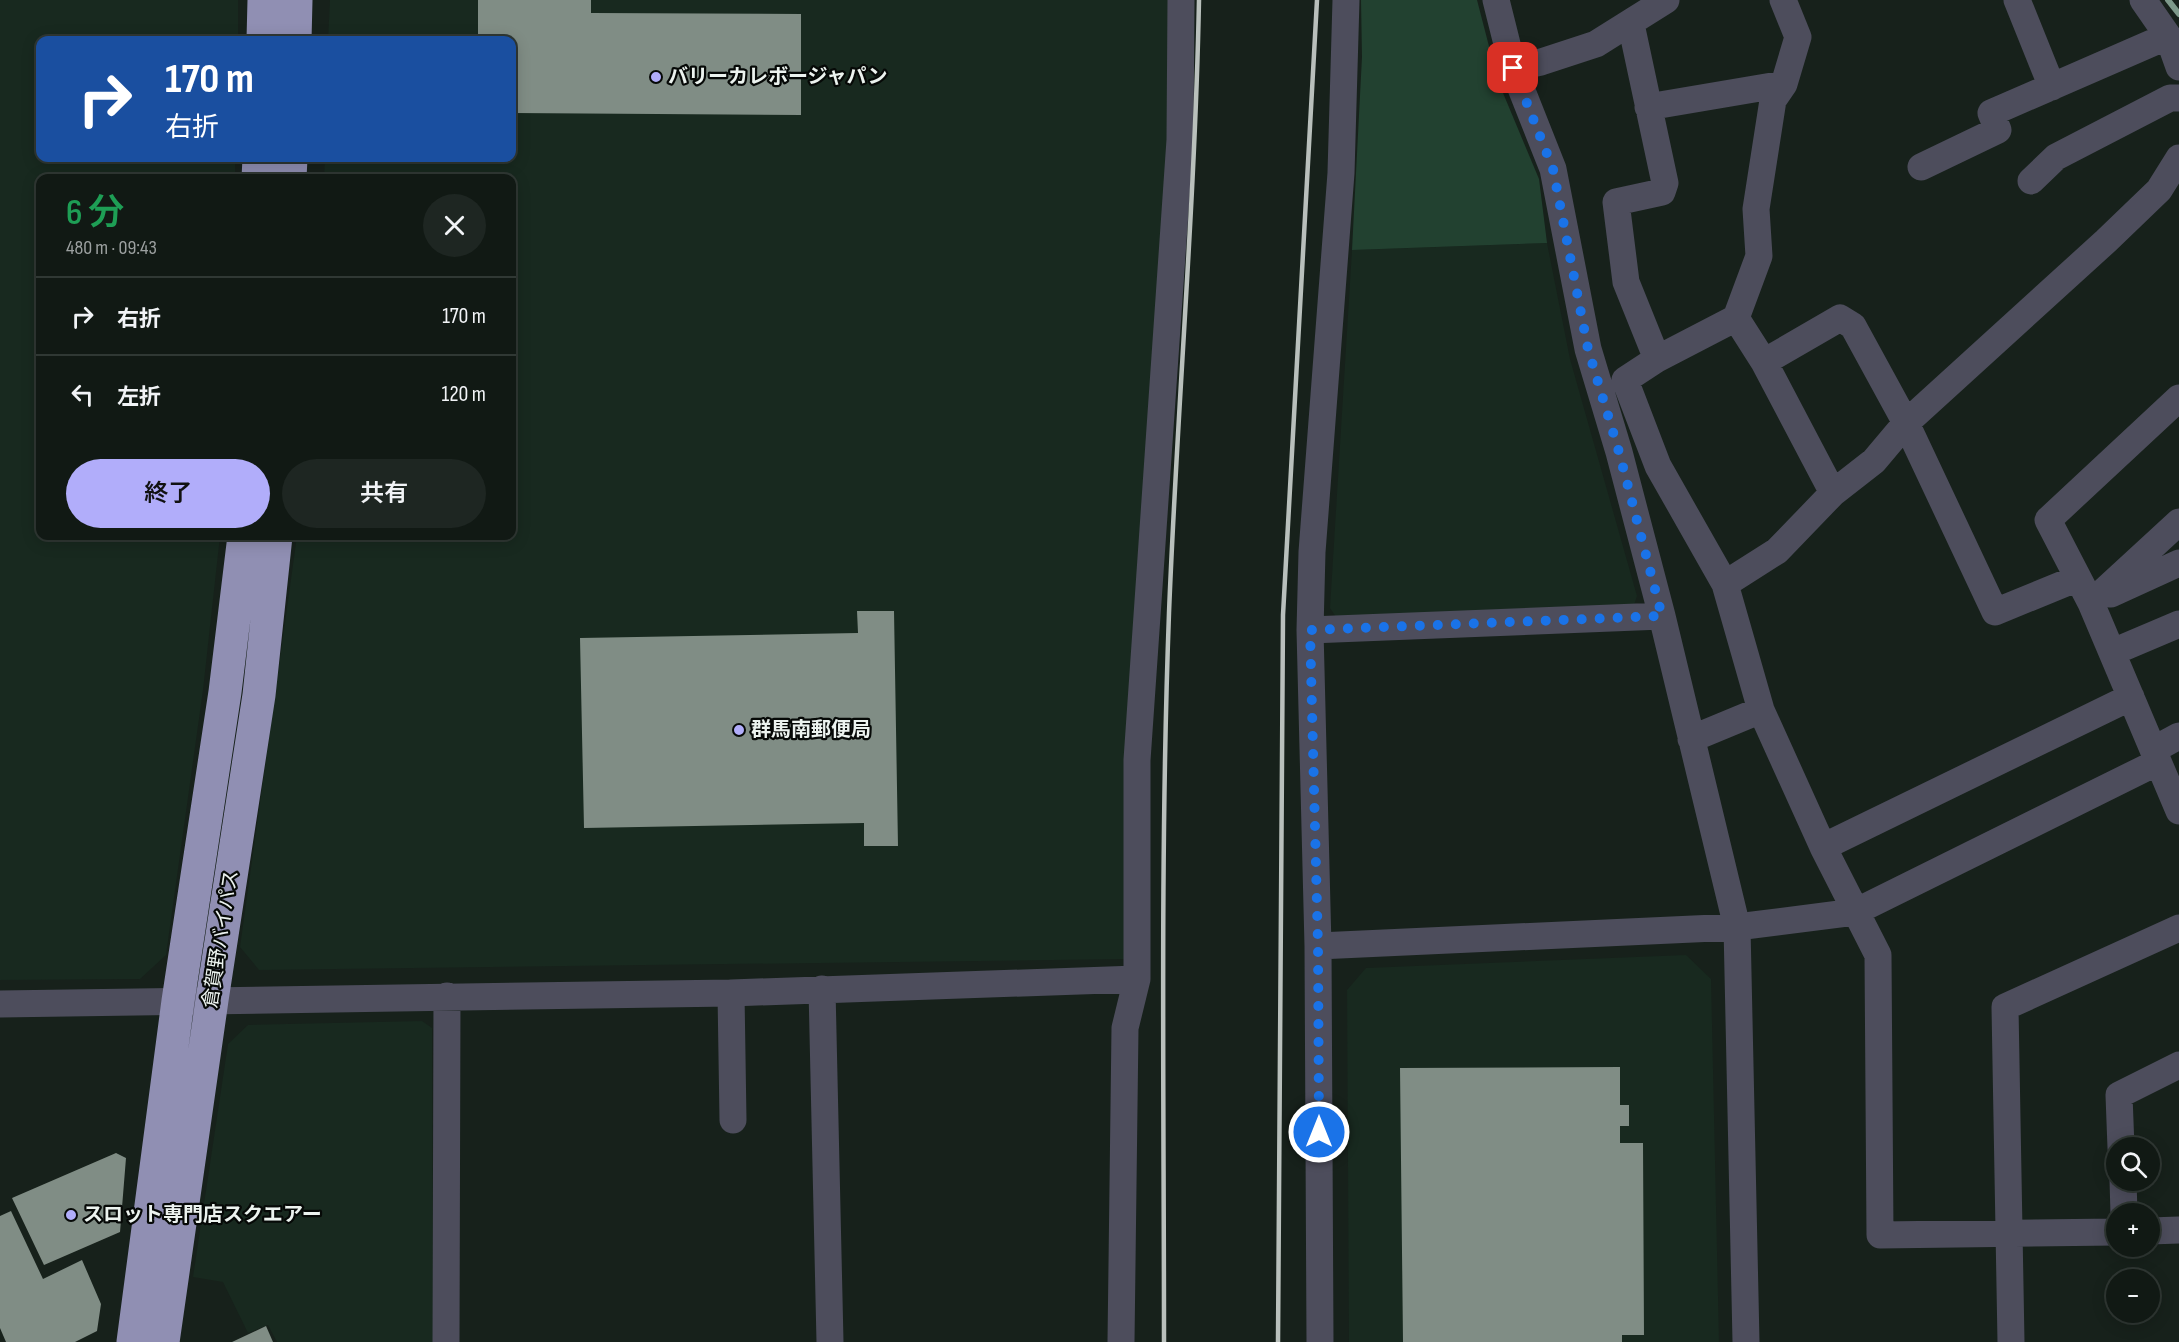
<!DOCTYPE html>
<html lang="ja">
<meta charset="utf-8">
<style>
:root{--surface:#111914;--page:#1e2622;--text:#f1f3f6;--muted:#9ca0a0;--line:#303834;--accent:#b1adfa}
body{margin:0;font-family:"Sofia Sans Condensed","Noto Sans JP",sans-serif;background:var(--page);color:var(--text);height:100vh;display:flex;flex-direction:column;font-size:22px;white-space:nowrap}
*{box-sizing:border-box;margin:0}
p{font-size:20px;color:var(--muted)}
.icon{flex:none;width:33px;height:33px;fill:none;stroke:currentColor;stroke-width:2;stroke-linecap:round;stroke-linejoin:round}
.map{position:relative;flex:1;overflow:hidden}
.drawer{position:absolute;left:36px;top:174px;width:480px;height:366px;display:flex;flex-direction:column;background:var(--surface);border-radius:12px;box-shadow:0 3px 15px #0003,0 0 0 2px var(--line)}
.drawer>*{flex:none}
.top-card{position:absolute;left:36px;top:36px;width:480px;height:126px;border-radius:12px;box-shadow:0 3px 15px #0003,0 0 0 2px var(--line);background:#1a4fa0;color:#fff;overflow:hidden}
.controls{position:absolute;left:2106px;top:1137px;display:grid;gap:12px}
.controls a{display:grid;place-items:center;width:54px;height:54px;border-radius:50%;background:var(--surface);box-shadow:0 3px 15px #0003,0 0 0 2px var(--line);font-size:30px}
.pin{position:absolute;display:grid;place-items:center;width:51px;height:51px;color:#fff;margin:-26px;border-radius:12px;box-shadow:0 3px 9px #0006}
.me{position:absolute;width:66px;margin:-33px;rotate:0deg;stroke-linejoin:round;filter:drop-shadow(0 0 4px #0008)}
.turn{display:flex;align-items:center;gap:21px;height:126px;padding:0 30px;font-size:27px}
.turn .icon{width:78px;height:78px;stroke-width:2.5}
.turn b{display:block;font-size:42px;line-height:51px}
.round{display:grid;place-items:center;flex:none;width:63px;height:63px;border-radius:32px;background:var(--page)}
.summary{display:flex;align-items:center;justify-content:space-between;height:102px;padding:0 30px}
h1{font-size:36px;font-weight:600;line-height:45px;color:#1e9e55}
.cta{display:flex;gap:12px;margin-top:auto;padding:12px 30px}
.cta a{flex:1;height:69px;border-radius:36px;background:var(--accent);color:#111;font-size:24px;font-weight:600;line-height:69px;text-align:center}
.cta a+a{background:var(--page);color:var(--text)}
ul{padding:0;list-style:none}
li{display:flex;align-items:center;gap:18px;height:78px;padding:0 30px;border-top:2px solid var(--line)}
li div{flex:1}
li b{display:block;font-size:22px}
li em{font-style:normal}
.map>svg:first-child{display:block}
.built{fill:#18291f}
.green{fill:#224130}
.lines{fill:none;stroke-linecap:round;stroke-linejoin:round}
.stream{stroke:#7d998a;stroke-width:6}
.building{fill:#808d85}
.minor{stroke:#4d4d5c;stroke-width:27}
.highway{stroke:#908fb3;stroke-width:33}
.rail{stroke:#b9c0bc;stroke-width:4.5}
.route{stroke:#1a73e8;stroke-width:10;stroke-dasharray:0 18}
.poi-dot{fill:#b1adfa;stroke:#060907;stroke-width:2}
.labels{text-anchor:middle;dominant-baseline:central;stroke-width:4.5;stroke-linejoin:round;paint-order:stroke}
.poi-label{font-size:20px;font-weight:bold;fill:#ecf3ef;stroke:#060907;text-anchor:start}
.street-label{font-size:20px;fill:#ecf3ef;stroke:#060907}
</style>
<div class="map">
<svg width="2179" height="1342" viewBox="0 0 2179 1342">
<rect width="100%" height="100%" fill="#17211b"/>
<!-- built -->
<path class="built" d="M 0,0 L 238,0 L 238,40 L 40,40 L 40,158 L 235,158 L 235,178 L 40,178 L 40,536 L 220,536 L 203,690 L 166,955 L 140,979 L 0,980 Z
M 330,0 L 1175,0 L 1129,959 L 259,970 L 240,947 L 297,536 L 512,536 L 512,178 L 324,178 L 325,158 L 512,158 L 512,40 L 328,40 Z
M 1547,243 L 1570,359 L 1637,596 L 1633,608 L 1338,620 L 1330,608 L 1352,250 Z
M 1686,955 L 1711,979 L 1719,1342 L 1349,1342 L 1347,990 L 1366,968 Z
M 422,1021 L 432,1028 L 433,1342 L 277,1342 L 268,1325 L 248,1333 L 223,1282 L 193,1277 L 228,1044 L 248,1025 Z"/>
<!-- green -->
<path class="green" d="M 1361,0 L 1477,0 L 1498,81 L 1539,179 L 1547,243 L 1352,250 L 1362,57 Z"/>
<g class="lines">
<!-- stream -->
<path class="stream" d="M 2168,0 L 2179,14"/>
</g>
<!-- building -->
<path class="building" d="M 478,0 L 591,0 L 591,13 L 801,14 L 801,115 L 512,113 L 512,40 L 478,40 Z
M 857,611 L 894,611 L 898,846 L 864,846 L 864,823 L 584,828 L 580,638 L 858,633 Z
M 1620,1067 L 1620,1105 L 1629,1105 L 1629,1126 L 1620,1126 L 1620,1143 L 1643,1143 L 1644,1335 L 1622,1335 L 1622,1342 L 1403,1342 L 1400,1068 Z
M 116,1153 L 126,1158 L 120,1232 L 44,1265 L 12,1198 Z
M 11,1211 L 43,1279 L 82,1260 L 101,1304 L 97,1331 L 75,1342 L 6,1342 L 0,1328 L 0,1216 Z
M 266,1326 L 273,1342 L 232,1342 Z"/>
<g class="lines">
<!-- minor -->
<path class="minor" d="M 1496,0 L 1513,68 L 1553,169 L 1588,349 L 1619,452 L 1662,616 L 1737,927 L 1746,1342
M 1783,0 L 1798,37 L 1784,84 L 1773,100 L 1756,209 L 1759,256 L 1736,318 L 1657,359 L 1625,380 L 1658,466 L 1725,584 L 1761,710 L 1823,847 L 1878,955 L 1880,1235 L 2116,1232
M 2017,0 L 2052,87
M 2143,0 L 2168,36 L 2179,67
M 1631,24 L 1665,183 L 1662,192 L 1616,202 L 1626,282 L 1657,359
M 1513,68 L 1541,62 L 1596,44 L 1666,0
M 1648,107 L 1784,84
M 1921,167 L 1998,130 L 1991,113 L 2168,36
M 2031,181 L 2056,157 L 2170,98 L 2179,98
M 1736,318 L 1764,362 L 1833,493
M 1764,362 L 1840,318 L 1853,326 L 1906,423 L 1995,612 L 2078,578
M 2179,398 L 2048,520 L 2091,603 L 2179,811
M 1725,584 L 1777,551 L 1833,493 L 1874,461 L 1906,423 L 2106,241 L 2159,190 L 2179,158
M 2111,594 L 2179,563
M 2091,603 L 2179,522
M 1310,630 L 1662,616
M 2113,652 L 2179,624
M 1691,739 L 1761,710
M 2153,750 L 2179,736
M 1823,847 L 2131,697
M 1318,946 L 1737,927 L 1855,912 L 2158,762
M 822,989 L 830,1342
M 731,993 L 733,1120
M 0,1004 L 731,993 L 1137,979
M 2121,1148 L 2119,1095 L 2179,1065
M 2123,1180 L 2124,1214
M 2150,1231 L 2179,1230
M 446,1342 L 447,996
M 1121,1342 L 1125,1028 L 1137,979 L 1137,760 L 1180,140 L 1181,0
M 1320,1342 L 1318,946 L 1310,630 L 1312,552 L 1341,173 L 1346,0
M 2011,1342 L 2005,1007 L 2179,928"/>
<!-- highway -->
<path class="highway" d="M 263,40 L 264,0
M 295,40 L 296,0
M 258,178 L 259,158
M 290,178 L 291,158
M 133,1342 L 178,1001 L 225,692 L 244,536
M 163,1342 L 212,1000 L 259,695 L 276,536"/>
<!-- rail -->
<path class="rail" d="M 1164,1342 C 1164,1099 1160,856 1169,613 C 1177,409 1195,205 1199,0
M 1278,1342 L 1283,615 L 1317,0"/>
</g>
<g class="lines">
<!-- route -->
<path class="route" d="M 1319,1132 L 1318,946 L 1310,630 L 1662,616 L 1619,452 L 1588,349 L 1553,169 L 1513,68"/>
</g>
<!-- markers -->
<g class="poi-dot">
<circle cx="656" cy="77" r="6"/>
<circle cx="739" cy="730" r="6"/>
<circle cx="71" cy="1215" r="6"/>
</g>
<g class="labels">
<!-- poi labels -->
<g class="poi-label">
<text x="668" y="77">バリーカレボージャパン</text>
<text x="751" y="730">群馬南郵便局</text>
<text x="83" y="1215">スロット専門店スクエアー</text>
</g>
<!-- street labels -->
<g class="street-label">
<text transform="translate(221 939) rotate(-81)">倉賀野バイパス</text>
</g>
</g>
</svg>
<div class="controls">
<a><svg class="icon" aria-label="search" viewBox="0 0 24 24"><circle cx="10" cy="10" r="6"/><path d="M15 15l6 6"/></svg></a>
<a>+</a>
<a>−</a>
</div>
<div class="pin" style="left:1513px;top:68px;background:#d93025"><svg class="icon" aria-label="arrive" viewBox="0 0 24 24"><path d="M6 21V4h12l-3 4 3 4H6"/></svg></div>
<svg class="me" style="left:1319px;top:1132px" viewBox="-20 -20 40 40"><circle r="17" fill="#1a73e8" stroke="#fff" stroke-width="3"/><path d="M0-11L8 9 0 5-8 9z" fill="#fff"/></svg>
<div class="top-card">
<div class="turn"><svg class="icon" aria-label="right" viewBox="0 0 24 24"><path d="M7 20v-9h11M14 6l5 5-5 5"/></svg><div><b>170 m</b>右折</div></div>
</div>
<section class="drawer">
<div class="summary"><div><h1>6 分</h1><p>480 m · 09:43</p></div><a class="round"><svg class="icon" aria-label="close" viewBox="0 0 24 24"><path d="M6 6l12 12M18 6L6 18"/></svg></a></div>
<ul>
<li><svg class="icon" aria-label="right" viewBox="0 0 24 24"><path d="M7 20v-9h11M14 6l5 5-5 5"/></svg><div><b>右折</b></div><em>170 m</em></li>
<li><svg class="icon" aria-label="left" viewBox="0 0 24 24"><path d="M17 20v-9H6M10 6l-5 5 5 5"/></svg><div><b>左折</b></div><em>120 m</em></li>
</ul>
<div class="cta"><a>終了</a><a>共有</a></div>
</section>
</div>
